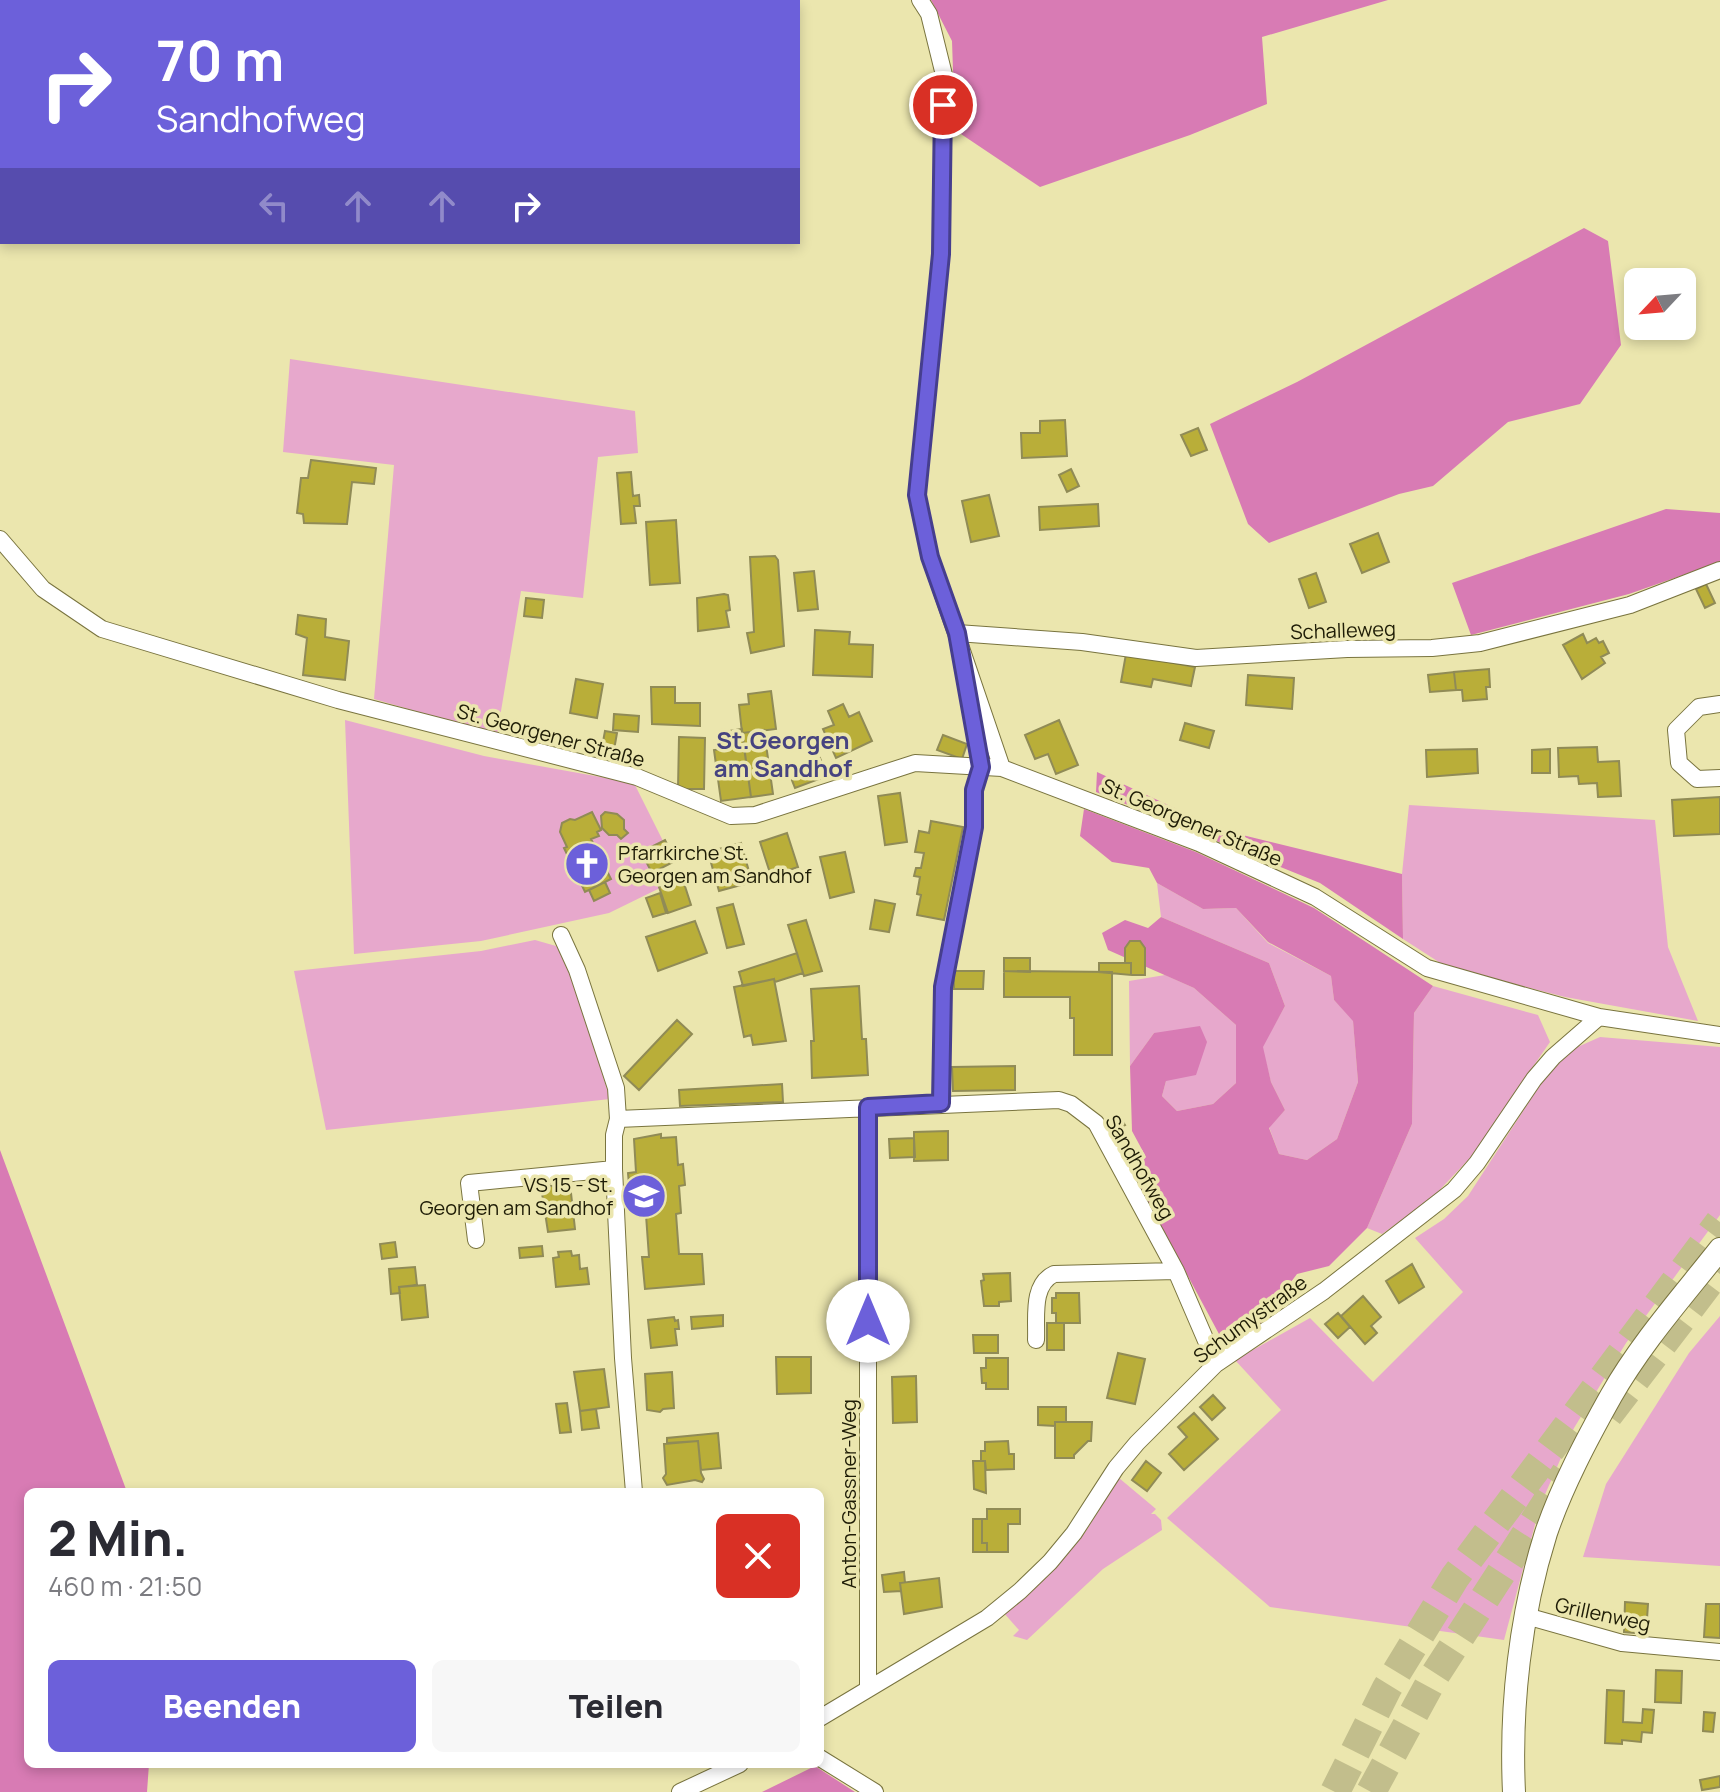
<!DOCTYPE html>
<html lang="de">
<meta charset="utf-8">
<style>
:root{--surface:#fff;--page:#f7f7f7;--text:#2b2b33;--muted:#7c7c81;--accent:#6c60da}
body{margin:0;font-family:Manrope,sans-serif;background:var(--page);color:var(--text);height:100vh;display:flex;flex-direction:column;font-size:30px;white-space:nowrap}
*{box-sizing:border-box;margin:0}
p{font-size:26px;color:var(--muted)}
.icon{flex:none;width:44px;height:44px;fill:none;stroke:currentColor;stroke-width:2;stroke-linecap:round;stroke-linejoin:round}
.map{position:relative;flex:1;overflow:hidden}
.panel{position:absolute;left:24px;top:1488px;width:800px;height:280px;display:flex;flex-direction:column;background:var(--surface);border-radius:12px;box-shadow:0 4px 12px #0003}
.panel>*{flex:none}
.top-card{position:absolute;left:0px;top:0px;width:800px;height:244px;box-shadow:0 4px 12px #0003;background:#6c60da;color:#fff;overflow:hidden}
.needle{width:52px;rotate:244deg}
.controls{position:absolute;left:1624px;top:268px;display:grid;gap:16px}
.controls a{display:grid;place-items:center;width:72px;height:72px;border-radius:12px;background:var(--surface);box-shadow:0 4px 12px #0003;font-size:40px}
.pin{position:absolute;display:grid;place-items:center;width:68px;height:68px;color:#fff;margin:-34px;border:4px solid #fff;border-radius:50%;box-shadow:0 2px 8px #0007}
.me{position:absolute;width:88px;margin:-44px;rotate:0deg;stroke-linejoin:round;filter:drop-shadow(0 0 6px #0008)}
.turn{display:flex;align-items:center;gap:28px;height:168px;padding:0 24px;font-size:36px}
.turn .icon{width:104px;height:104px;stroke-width:2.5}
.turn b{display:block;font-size:56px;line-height:68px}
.lanes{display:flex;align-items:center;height:76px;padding:0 24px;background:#0003;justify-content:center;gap:40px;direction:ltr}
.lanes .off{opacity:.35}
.round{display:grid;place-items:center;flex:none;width:84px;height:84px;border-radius:12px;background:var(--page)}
.summary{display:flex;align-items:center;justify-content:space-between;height:136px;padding:0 24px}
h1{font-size:48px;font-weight:800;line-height:60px}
.cta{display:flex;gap:16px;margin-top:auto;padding:16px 24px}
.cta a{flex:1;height:92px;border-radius:12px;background:var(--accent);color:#fff;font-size:32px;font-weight:800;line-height:92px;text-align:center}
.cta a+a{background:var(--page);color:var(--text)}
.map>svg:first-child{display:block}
.green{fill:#e7a8cc}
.forest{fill:#d87bb4}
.building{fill:#b9ae39;stroke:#908b56;stroke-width:2}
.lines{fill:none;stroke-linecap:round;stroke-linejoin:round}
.motorway-tunnel{stroke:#c2be8c;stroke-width:30;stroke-dasharray:30 15;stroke-linecap:butt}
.minor-casing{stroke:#79743f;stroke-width:18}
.secondary-casing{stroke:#79743f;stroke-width:24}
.minor{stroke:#fff;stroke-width:16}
.secondary{stroke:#fff;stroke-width:22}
.route-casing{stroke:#463e8e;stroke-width:20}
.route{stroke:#6c60da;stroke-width:14}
.labels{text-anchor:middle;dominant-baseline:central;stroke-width:7;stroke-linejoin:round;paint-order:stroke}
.street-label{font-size:20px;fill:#1e1c06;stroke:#ebe6ae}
.poi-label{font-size:20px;fill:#1e1c06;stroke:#ebe6ae;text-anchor:start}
.quarter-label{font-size:24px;font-weight:bold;fill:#464380;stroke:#ebe6ae}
</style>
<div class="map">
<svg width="1720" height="1792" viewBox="0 0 1720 1792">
<rect width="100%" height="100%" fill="#ebe6ae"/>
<!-- green -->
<path class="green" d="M 290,359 L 635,411 L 638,453 L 598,457 L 583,598 L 521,591 L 497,735 L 374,699 L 394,465 L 283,452 Z
M 345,720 L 484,756 L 634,783 L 663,841 L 642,851 L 660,888 L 609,913 L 481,941 L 354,954 Z
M 1409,805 L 1655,820 L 1668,947 L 1698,1021 L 1565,997 L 1445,966 L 1403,939 L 1402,874 Z
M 1157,883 L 1203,909 L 1236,908 L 1268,943 L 1331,976 L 1334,1000 L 1353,1020 L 1358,1082 L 1337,1139 L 1307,1160 L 1279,1154 L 1269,1127 L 1285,1110 L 1271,1082 L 1262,1047 L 1285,1006 L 1269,963 L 1161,917 Z
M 535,940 L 556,946 L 569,965 L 610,1099 L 326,1130 L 294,971 L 481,951 Z
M 1165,975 L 1194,988 L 1236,1025 L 1236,1083 L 1213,1104 L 1177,1111 L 1162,1096 L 1166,1081 L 1154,1033 L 1130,1066 L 1129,981 Z
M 1433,986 L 1538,1015 L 1550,1042 L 1471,1157 L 1430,1200 L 1382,1234 L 1367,1228 L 1412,1124 L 1414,1013 Z
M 1600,1037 L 1720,1047 L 1720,1215 L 1626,1343 L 1574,1428 L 1540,1506 L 1504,1640 L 1270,1607 L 1167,1518 L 1281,1410 L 1235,1360 L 1310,1318 L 1373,1382 L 1463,1292 L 1415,1238 L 1444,1219 L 1468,1196 L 1549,1071 L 1573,1049 Z
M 1720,1316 L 1720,1566 L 1583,1557 L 1606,1484 L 1689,1353 Z
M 1119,1478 L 1156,1509 L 1151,1514 L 1155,1514 L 1161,1520 L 1162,1530 L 1103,1569 L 1027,1640 L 1013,1636 L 1019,1630 L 1003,1612 L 1047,1577 L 1084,1534 Z"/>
<!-- forest -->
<path class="forest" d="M 931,0 L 1388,0 L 1262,37 L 1267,104 L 1190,135 L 1040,187 L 955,130 L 952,41 Z
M 1584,228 L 1608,241 L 1621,345 L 1580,404 L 1508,422 L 1433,486 L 1399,494 L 1269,543 L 1248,524 L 1210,424 L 1297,382 Z
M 1666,509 L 1720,513 L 1720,562 L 1629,594 L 1471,635 L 1452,583 Z
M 1097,772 L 1222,830 L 1402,874 L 1403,939 L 1320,883 L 1096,792 Z
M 1084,809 L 1196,852 L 1314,908 L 1433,986 L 1414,1013 L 1412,1124 L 1367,1228 L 1329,1266 L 1297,1274 L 1259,1325 L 1237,1337 L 1219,1334 L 1131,1170 L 1146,1157 L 1132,1131 L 1130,1066 L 1154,1033 L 1200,1026 L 1207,1042 L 1196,1075 L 1166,1081 L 1162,1096 L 1177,1111 L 1213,1104 L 1236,1083 L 1236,1025 L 1194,988 L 1108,950 L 1102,933 L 1125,920 L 1148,928 L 1161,917 L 1269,963 L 1285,1006 L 1263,1047 L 1271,1082 L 1285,1110 L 1269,1128 L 1279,1154 L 1307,1160 L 1337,1139 L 1358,1082 L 1353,1021 L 1334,1000 L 1331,976 L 1268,942 L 1236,908 L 1203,909 L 1157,883 L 1149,868 L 1112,862 L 1080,836 Z
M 0,1150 L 127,1492 L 28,1492 L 28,1764 L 149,1764 L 147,1792 L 0,1792 Z
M 815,1766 L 855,1792 L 762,1792 Z"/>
<!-- building -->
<path class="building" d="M 1065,420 L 1067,456 L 1022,458 L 1021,433 L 1040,433 L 1040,421 Z
M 1198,428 L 1207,450 L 1191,456 L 1181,435 Z
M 311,460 L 376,468 L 374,484 L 352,482 L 347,524 L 304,523 L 303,514 L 297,513 L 301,478 L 308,478 Z
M 1071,469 L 1079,486 L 1067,492 L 1059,475 Z
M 631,472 L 633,496 L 639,495 L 640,506 L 634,506 L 636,523 L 621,524 L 617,473 Z
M 989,495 L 999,536 L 971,542 L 962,501 Z
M 1098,504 L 1099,526 L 1040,530 L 1039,507 Z
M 676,520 L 680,583 L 650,585 L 646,522 Z
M 1378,533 L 1389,562 L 1362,573 L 1350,544 Z
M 775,556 L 778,560 L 784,646 L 751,653 L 747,633 L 754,632 L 750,557 Z
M 814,571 L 818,609 L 798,611 L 794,573 Z
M 1316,573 L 1326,602 L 1309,608 L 1299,579 Z
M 1706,584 L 1715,603 L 1705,608 L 1696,589 Z
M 724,594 L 728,595 L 730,610 L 726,611 L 729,627 L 698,631 L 697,598 Z
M 526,598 L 544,600 L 542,618 L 524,616 Z
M 298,615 L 326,619 L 325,637 L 349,641 L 345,680 L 303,675 L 307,638 L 296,634 Z
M 815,630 L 850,632 L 849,644 L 873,645 L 872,677 L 813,675 Z
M 1583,634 L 1587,643 L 1596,638 L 1599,643 L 1603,641 L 1609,653 L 1601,657 L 1605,663 L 1582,679 L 1563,645 Z
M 1126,654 L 1195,667 L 1191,686 L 1153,679 L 1151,687 L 1121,682 Z
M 1489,669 L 1490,687 L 1486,687 L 1487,699 L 1463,701 L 1462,690 L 1456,690 L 1454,672 Z
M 1454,672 L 1456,690 L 1430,692 L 1428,675 Z
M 1248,675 L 1294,678 L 1292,709 L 1246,705 Z
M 576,679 L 603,684 L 597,718 L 570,713 Z
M 651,687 L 675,687 L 675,703 L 700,703 L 700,726 L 652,724 Z
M 771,691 L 776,729 L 742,733 L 739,705 L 749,704 L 748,694 Z
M 843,704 L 849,717 L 859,712 L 872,741 L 836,758 L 823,729 L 834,725 L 828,711 Z
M 614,714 L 639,716 L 638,732 L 613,730 Z
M 1059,720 L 1078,765 L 1056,774 L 1048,754 L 1035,759 L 1025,735 Z
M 1185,723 L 1214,731 L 1209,748 L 1180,740 Z
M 742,729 L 744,746 L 725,749 L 723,732 Z
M 764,730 L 773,794 L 751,797 L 742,733 Z
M 605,731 L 617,733 L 614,750 L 602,747 Z
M 943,735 L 967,744 L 962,759 L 937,750 Z
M 679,737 L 705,738 L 704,789 L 678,789 Z
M 744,746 L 751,797 L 721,801 L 714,750 Z
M 1597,747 L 1598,762 L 1619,761 L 1621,796 L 1598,797 L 1597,783 L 1579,784 L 1578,776 L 1559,777 L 1558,748 Z
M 1477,749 L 1478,773 L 1427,777 L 1426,750 Z
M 1550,749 L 1550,773 L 1532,773 L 1532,750 Z
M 820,758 L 827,776 L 795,788 L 788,770 Z
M 900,793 L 907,842 L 885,845 L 878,796 Z
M 1720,797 L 1720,834 L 1674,836 L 1672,800 Z
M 592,812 L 601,830 L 597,832 L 599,836 L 591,839 L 611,879 L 585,892 L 564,848 L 567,847 L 560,832 L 562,823 L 570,819 L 575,820 Z
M 605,812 L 617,814 L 624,820 L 624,829 L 628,833 L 621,839 L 617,835 L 609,835 L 602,828 L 601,816 Z
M 931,821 L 963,827 L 944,920 L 917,915 L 921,895 L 917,894 L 920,877 L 914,876 L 916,868 L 921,868 L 924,853 L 915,852 L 919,831 L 929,833 Z
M 787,833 L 798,867 L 771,876 L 760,842 Z
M 665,840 L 675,861 L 652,873 L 641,852 Z
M 741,843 L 752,882 L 719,891 L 708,852 Z
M 845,852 L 854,892 L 830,898 L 820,857 Z
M 682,877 L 691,905 L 668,913 L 659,887 Z
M 605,882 L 610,893 L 594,901 L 589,890 Z
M 660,893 L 666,913 L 653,917 L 646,898 Z
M 875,900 L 895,904 L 889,932 L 870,929 Z
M 733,904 L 744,944 L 727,948 L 717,908 Z
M 806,920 L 822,971 L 804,976 L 788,925 Z
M 695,921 L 707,953 L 658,971 L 646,937 Z
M 1130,941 L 1140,941 L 1145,948 L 1145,975 L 1131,975 L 1131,963 L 1125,963 L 1125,948 Z
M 797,953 L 803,973 L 775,982 L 774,979 L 743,986 L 739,972 Z
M 1004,958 L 1030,958 L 1030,972 L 1004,971 Z
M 1099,963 L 1131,963 L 1131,975 L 1099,972 Z
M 954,971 L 984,971 L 983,989 L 954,989 Z
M 1004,971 L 1112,972 L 1112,1055 L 1074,1055 L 1074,1018 L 1070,1018 L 1070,997 L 1004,997 Z
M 774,979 L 786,1041 L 753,1045 L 751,1035 L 744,1037 L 734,987 Z
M 859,986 L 862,1039 L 866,1039 L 868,1075 L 812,1078 L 811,1041 L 814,1041 L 811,989 Z
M 677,1020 L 692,1034 L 639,1090 L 624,1076 Z
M 1015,1066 L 1015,1090 L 953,1091 L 952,1067 Z
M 782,1084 L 783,1102 L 680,1106 L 679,1090 Z
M 1120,1117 L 1125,1125 L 1121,1127 L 1139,1158 L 1126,1166 L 1103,1127 Z
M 948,1131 L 948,1160 L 914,1161 L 914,1132 Z
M 661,1134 L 661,1138 L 676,1137 L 678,1165 L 683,1164 L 685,1185 L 679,1186 L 681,1213 L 676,1214 L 679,1254 L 702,1254 L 704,1284 L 645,1289 L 642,1257 L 649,1257 L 646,1215 L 638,1216 L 636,1184 L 629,1184 L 628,1173 L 636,1172 L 634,1139 Z
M 914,1138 L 915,1157 L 890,1158 L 889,1139 Z
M 570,1184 L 575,1229 L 548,1232 L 541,1187 Z
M 395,1242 L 397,1257 L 382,1259 L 380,1244 Z
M 542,1246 L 543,1256 L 520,1258 L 519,1248 Z
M 571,1251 L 572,1256 L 579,1255 L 580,1269 L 587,1268 L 589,1284 L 556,1287 L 553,1258 L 559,1257 L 558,1252 Z
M 1412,1264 L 1424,1287 L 1399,1303 L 1386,1281 Z
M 415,1267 L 417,1285 L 399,1287 L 400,1293 L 391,1294 L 389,1269 Z
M 1010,1273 L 1011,1301 L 999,1302 L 999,1306 L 984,1306 L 981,1281 L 984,1280 L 983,1274 Z
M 425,1285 L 428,1317 L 402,1320 L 399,1287 Z
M 1056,1293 L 1079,1293 L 1080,1323 L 1056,1323 L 1056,1313 L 1052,1313 L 1052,1298 L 1056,1298 Z
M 1363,1296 L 1381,1317 L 1371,1326 L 1377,1333 L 1365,1344 L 1341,1316 Z
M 1338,1313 L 1350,1327 L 1338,1338 L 1325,1324 Z
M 723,1315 L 723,1326 L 692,1329 L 691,1317 Z
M 674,1317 L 675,1321 L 678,1320 L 679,1329 L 675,1329 L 677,1345 L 651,1348 L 648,1320 Z
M 1047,1323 L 1064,1323 L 1064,1350 L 1047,1350 Z
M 973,1335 L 998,1335 L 998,1353 L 974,1353 Z
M 1118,1353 L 1145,1359 L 1135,1404 L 1107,1398 Z
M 776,1357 L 811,1357 L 811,1393 L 777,1394 Z
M 986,1358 L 1008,1358 L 1008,1389 L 986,1389 L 986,1383 L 982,1383 L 981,1368 L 986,1368 Z
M 604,1369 L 609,1407 L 580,1411 L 574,1372 Z
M 672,1372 L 674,1408 L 663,1409 L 660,1412 L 647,1410 L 645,1374 Z
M 916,1376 L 917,1422 L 893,1423 L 892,1377 Z
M 1213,1395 L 1225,1408 L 1212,1420 L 1200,1407 Z
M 567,1403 L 571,1432 L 560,1433 L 556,1404 Z
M 1038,1407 L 1066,1407 L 1066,1422 L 1055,1422 L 1055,1426 L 1038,1425 Z
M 596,1409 L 599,1428 L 582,1430 L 580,1411 Z
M 1194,1413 L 1218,1439 L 1184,1470 L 1169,1454 L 1187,1437 L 1178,1427 Z
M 1055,1422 L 1092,1422 L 1091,1441 L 1088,1441 L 1074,1455 L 1074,1458 L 1055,1458 Z
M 718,1433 L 721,1468 L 701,1470 L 698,1441 L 667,1443 L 667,1438 Z
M 698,1441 L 701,1473 L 704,1479 L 702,1482 L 695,1480 L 667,1485 L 663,1478 L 666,1474 L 664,1444 Z
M 1008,1441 L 1009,1454 L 1014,1454 L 1014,1469 L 986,1470 L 985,1461 L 981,1461 L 981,1451 L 985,1451 L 985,1442 Z
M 973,1461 L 985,1461 L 986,1493 L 974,1489 Z
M 1146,1461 L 1161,1473 L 1147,1491 L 1132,1480 Z
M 987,1509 L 1020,1509 L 1020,1524 L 1008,1524 L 1008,1552 L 987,1552 L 987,1543 L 982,1543 L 982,1519 L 987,1519 Z
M 973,1519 L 982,1519 L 982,1543 L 987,1543 L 987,1552 L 973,1552 Z
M 904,1572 L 905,1583 L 900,1583 L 901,1591 L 884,1592 L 882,1575 Z
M 939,1578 L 942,1607 L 904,1614 L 900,1583 Z
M 1625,1602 L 1648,1604 L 1646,1634 L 1624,1632 Z
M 1706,1604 L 1720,1604 L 1720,1638 L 1704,1637 Z
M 1656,1670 L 1682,1671 L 1681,1703 L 1655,1702 Z
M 1607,1690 L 1624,1691 L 1623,1722 L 1642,1723 L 1643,1709 L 1654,1710 L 1652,1733 L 1642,1732 L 1641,1742 L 1622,1740 L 1622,1744 L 1605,1743 Z
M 1704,1712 L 1715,1713 L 1713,1732 L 1703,1731 Z
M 1720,1776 L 1720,1787 L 1702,1790 L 1700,1780 Z"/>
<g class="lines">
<!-- motorway-tunnel -->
<path class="motorway-tunnel" d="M 1608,1415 L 1720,1268
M 1335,1792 L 1387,1688 L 1455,1577 L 1720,1222
M 1371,1792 L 1433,1678 L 1566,1473"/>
<!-- minor casing -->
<g class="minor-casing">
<path id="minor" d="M 920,0 L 929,14 L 944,75 L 941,254 L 917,495 L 930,557 L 1002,768
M 0,539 L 43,589 L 102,629 L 338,700 L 637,777 L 731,816 L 755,815 L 915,763 L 1002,768 L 1199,843 L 1315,897 L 1427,968 L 1599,1017
M 957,633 L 1082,642 L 1196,658 L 1347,649 L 1432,648 L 1480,643 L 1630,605 L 1720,570
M 1720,704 L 1699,707 L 1676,730 L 1679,763 L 1697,779 L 1720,778
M 561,935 L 577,970 L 616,1088 L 618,1119 L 614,1135 L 614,1169 L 623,1358 L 634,1492
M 941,1103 L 943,987 L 974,827 L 974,790 L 981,767 L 967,690
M 618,1119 L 1059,1100 L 1071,1104 L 1096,1123 L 1176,1271 L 1216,1364
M 476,1240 L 469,1183 L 614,1169
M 1036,1340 C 1037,1318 1031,1285 1054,1274 L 1176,1271
M 1526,1616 L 1622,1643 L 1720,1652
M 868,1689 L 868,1107
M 820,1718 L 987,1618 L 1020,1591 L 1050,1562 L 1074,1533 L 1116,1468 L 1137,1443 L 1216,1364 L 1324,1291 L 1454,1190 L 1477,1163 L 1534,1079 L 1553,1057 L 1599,1017 L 1720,1035
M 820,1758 L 875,1792
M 680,1792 L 740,1764"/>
</g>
<!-- secondary casing -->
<g class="secondary-casing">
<path id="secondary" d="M 1514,1792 C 1510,1707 1520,1615 1546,1533 C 1562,1486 1587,1439 1611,1396 C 1641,1343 1683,1296 1720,1249"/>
</g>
<!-- minor -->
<use href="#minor" class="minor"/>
<!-- secondary -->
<use href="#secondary" class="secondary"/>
</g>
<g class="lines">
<!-- route casing -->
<g class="route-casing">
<path id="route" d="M 868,1321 L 868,1107 L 941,1103 L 943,987 L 974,827 L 974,790 L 981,767 L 957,633 L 930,557 L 917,495 L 941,254 L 943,105"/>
</g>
<!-- route -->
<use href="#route" class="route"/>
</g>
<!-- icons -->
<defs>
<g id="church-disc" transform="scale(2.3)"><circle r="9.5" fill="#6c60da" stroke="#ebe6ae"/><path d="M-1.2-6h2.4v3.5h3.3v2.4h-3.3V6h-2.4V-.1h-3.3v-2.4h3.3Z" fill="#fff"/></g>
<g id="school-disc" transform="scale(2.3)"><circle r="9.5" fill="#6c60da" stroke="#ebe6ae"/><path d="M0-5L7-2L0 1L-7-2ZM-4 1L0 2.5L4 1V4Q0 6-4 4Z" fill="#fff"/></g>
</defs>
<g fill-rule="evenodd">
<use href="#church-disc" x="587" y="864"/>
<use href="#school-disc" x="644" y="1196"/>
</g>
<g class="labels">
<!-- street labels -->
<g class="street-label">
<text transform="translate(1343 630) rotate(-2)">Schalleweg</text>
<text transform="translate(551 735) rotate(15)">St. Georgener Straße</text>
<text transform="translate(1192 822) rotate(23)">St. Georgener Straße</text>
<text transform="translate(1140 1167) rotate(60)">Sandhofweg</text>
<text transform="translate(1250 1319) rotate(-36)">Schumystraße</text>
<text transform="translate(848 1494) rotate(-90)">Anton-Gassner-Weg</text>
<text transform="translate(1603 1614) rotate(12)">Grillenweg</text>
</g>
<!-- poi labels -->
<g class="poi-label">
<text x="618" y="852">Pfarrkirche St.<tspan x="618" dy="23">Georgen am Sandhof</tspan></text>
<text x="613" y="1184" text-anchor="end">VS 15 - St.<tspan x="613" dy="23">Georgen am Sandhof</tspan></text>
</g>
<!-- quarter labels -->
<g class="quarter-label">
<text x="783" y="739">St.Georgen<tspan x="783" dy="28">am Sandhof</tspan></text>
</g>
</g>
</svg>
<div class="controls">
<a><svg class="needle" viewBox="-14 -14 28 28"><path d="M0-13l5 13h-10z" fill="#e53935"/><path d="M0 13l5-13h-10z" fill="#7c7c81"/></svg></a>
</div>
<div class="pin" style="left:943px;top:105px;background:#d93025"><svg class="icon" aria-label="arrive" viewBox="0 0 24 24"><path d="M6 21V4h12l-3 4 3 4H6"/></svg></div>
<svg class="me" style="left:868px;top:1321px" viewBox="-20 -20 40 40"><circle r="19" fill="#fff"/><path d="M0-13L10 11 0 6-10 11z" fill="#6c60da"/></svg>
<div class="top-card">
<div class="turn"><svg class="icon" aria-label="right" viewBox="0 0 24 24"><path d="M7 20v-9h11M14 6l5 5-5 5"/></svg><div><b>70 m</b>Sandhofweg</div></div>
<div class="lanes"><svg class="icon off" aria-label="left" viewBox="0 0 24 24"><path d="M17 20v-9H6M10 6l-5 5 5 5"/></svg><svg class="icon off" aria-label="ahead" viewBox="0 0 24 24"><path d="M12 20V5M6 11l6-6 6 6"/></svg><svg class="icon off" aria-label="ahead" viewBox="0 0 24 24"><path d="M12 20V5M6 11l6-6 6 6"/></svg><svg class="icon" aria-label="right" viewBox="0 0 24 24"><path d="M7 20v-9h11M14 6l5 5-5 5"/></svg></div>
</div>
<section class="panel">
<div class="summary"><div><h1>2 Min.</h1><p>460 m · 21:50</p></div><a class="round" style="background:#d93025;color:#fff"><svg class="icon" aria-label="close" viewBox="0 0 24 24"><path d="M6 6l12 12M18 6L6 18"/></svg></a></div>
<div class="cta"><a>Beenden</a><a>Teilen</a></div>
</section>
</div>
